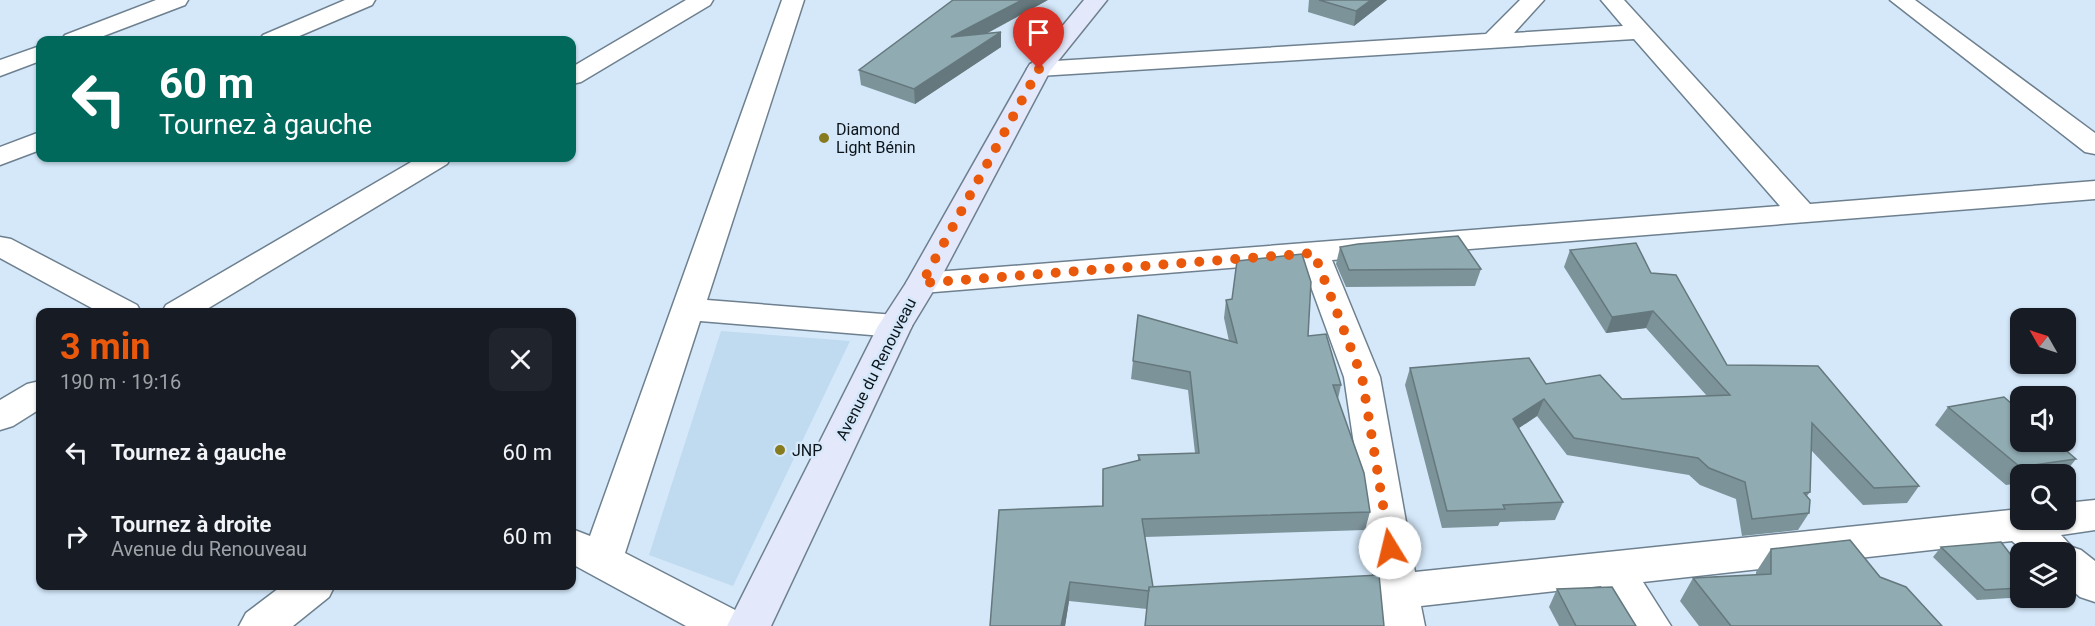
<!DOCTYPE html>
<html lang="fr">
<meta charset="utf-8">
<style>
:root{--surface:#171b24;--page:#20242c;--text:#f1f3f6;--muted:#9ea1a6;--accent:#ea580c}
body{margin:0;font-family:Roboto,sans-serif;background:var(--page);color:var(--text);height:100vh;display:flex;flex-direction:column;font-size:22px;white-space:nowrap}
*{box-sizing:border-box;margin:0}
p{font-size:20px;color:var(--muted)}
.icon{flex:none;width:33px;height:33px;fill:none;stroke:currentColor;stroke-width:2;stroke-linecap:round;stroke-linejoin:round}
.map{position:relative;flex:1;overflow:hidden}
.panel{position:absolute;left:36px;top:308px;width:540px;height:282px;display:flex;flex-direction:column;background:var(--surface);border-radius:12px;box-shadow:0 2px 4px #0004}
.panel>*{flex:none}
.guide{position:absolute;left:36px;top:36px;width:540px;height:126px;border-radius:12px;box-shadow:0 2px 4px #0004;background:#00695c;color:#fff;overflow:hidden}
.needle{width:39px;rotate:309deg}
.controls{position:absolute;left:2010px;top:308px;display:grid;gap:12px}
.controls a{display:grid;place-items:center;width:66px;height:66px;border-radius:12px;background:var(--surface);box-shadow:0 2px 4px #0004;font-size:30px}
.pin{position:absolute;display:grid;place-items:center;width:51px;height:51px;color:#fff;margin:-62px -26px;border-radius:50% 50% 50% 0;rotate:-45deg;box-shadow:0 0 6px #0007}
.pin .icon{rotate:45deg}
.me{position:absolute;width:66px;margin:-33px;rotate:351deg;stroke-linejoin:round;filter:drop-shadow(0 0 4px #0008)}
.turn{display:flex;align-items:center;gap:21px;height:126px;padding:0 24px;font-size:27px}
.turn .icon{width:78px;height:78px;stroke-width:2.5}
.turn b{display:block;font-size:42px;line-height:51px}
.round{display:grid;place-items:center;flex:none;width:63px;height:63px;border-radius:12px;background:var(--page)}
.head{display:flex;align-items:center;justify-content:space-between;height:102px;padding:0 24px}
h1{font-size:36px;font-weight:700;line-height:45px;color:var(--accent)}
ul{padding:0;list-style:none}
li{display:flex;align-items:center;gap:18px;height:84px;padding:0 24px}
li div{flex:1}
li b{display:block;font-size:22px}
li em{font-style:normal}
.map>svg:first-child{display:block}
.built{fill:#c0daef}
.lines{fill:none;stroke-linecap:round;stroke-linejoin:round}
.minor-casing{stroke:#6e808f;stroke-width:3}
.secondary-casing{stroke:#6e808f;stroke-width:3}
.minor{fill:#fff;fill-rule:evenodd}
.secondary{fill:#e4e8fb;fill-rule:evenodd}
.wall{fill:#7c9399}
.shaded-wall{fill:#65787d}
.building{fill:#90abb2;stroke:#65787d;stroke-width:1.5}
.route{stroke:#ea580c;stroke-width:10;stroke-dasharray:0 18}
.poi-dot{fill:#877b20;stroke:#d4e8fa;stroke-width:2}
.labels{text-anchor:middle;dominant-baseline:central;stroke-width:5;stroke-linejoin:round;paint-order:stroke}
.poi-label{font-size:16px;fill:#0c1319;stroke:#d4e8fa;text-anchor:start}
.street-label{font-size:16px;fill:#0c1319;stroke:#d4e8fa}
</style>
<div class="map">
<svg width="2095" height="626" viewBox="0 0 2095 626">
<rect width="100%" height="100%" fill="#d4e8fa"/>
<!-- built -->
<path class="built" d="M 721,331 L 850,341 L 733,586 L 649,555 Z"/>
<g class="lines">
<!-- minor casing -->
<g class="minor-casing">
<path id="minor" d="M 156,0 L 188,0 L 185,5 L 93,40 L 61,40 L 65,35 Z
M 345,0 L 375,0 L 372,5 L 290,40 L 259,40 L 263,35 Z
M 686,0 L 713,0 L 710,5 L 581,82 L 572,84 L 572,67 Z
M 782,0 L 804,0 L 707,300 L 895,315 L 907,318 L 912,326 L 907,334 L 895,337 L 700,321 L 625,553 L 741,613 L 748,626 L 686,626 L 572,564 L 572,529 L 590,536 Z
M 1520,0 L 1544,0 L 1514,33 L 1623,26 L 1601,0 L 1624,0 L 1810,204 L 2095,181 L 2095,199 L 1332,260 L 1380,377 L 1415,572 L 2020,509 L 2020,519 L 2066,519 L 2066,503 L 2095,500 L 2095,530 L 2061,535 L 2072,547 L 2081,550 L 2095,561 L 2095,602 L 2080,597 L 2066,585 L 2066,552 L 2025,552 L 2012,541 L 1643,582 L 1671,626 L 1625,626 L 1601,586 L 1421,606 L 1425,626 L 1381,626 L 1344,377 L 1302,262 L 922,293 L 911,290 L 906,283 L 911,276 L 922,273 L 1780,206 L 1634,39 L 1039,76 L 1030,74 L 1027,69 L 1030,64 L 1039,62 L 1486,34 Z
M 1890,0 L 1915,0 L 2095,133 L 2095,154 L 2085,152 Z
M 40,46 L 40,61 L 0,76 L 0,60 Z
M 40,132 L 40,150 L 0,165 L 0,147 Z
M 418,158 L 451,158 L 447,164 L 202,312 L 162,312 L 166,305 Z
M 0,237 L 11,239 L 137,305 L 141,312 L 99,312 L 0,258 Z
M 40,381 L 40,409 L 13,426 L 0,430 L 0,400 L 27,384 Z
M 283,585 L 335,585 L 329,597 L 293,626 L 239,626 L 246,613 Z"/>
</g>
<!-- secondary casing -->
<g class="secondary-casing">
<path id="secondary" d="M 1084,0 L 1107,0 L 1050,71 L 938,283 L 912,326 L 771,626 L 727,626 L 878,326 L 906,283 L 1027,69 Z"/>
</g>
<!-- minor -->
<use href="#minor" class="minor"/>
<!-- secondary -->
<use href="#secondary" class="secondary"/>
</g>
<!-- wall -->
<path class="wall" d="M 1048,0 L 986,34 L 1001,32 L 1001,47 L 915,104 L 861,85 L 859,70 Z
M 1309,0 L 1387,0 L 1354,26 L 1308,12 Z
M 1340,247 L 1481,269 L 1475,286 L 1346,287 L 1336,264 Z
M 1570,250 L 1651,273 L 1727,365 L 1919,486 L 1907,503 L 1863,505 L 1811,450 L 1810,492 L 1807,496 L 1809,513 L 1798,530 L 1742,536 L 1736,499 L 1700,485 L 1689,475 L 1567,455 L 1537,416 L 1519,428 L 1563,502 L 1555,520 L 1500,522 L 1498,526 L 1442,528 L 1405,385 L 1410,368 L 1546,384 L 1622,399 L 1707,396 L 1646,328 L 1606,333 L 1564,267 Z
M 1226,300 L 1308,336 L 1341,385 L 1338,399 L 1370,512 L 1365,530 L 1145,537 L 1153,587 L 1147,609 L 1069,601 L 1065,626 L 990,626 L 1102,506 L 1103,469 L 1138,461 L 1138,455 L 1195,453 L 1188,390 L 1131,379 L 1133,361 L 1229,341 L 1224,318 Z
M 1948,407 L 2076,459 L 2064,474 L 2020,474 L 2020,483 L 2006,485 L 1935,425 Z
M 1941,547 L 2020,567 L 2020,597 L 2026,597 L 1977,600 L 1933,557 Z
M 1771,549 L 1880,577 L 1942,626 L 1699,626 L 1680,601 L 1693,578 L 1756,575 L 1756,572 Z
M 1557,589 L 1636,626 L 1559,626 L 1549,607 Z"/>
<!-- shaded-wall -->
<path class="shaded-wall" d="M 1022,0 L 1048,0 L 952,52 L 951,37 Z
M 1371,0 L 1387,0 L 1354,26 L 1356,11 Z
M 1001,32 L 1001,47 L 915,104 L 914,89 Z
M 1653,311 L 1646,328 L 1606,333 L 1612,317 Z
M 1544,399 L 1537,416 L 1507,436 L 1513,419 Z
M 1070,582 L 1069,601 L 1065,626 L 1061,626 Z"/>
<!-- building -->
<path class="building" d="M 953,0 L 1022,0 L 951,37 L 1001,32 L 914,89 L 859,70 Z
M 1319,0 L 1371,0 L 1356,11 Z
M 1458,236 L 1481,269 L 1349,270 L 1340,247 L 1358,244 Z
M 1636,243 L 1651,273 L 1676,275 L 1727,365 L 1818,366 L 1919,486 L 1874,488 L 1812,423 L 1810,492 L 1804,493 L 1810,500 L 1809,513 L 1752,519 L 1745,482 L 1709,468 L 1698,458 L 1574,438 L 1544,399 L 1513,419 L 1563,502 L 1503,505 L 1505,509 L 1447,511 L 1410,368 L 1529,358 L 1546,384 L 1600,375 L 1622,399 L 1730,395 L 1653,311 L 1612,317 L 1570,250 Z
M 1302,254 L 1311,282 L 1308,336 L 1326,334 L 1341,385 L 1333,385 L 1364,473 L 1370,512 L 1142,519 L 1153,587 L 1149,587 L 1149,591 L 1070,582 L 1061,626 L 990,626 L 999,510 L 1103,506 L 1103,469 L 1140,460 L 1138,455 L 1199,453 L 1190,372 L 1133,361 L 1138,315 L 1237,343 L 1226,300 L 1232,299 L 1237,261 Z
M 2004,397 L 2020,411 L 2020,441 L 2055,441 L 2076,459 L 2020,467 L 1948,407 Z
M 1850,540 L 1880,577 L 1906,587 L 1942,626 L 1731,626 L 1693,578 L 1771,574 L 1771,549 Z
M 2001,542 L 2020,567 L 2020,588 L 1985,590 L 1941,547 Z
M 1379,575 L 1384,626 L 1145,626 L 1149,587 Z
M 1612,587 L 1636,626 L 1576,626 L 1557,589 Z"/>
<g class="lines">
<!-- route -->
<path class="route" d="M 1039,69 L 922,283 L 1314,253 L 1362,377 L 1390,548"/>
</g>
<!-- markers -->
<g class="poi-dot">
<circle cx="824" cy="138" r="6"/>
<circle cx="780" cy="450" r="6"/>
</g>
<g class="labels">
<!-- poi labels -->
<g class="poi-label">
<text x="836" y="129">Diamond<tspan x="836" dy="18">Light Bénin</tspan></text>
<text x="792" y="450">JNP</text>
</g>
<!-- street labels -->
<g class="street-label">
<text transform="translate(876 369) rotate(-63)">Avenue du Renouveau</text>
</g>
</g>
</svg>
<div class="controls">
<a><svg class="needle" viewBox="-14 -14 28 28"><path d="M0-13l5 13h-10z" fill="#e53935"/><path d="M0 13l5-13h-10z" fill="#9ea1a6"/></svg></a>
<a><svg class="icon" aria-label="sound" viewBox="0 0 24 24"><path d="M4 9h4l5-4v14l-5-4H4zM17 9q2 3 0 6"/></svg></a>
<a><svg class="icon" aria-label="search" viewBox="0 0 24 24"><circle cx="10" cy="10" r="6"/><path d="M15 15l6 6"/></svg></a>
<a><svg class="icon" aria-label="layers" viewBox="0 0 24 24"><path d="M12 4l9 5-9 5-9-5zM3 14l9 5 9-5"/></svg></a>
</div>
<div class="pin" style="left:1039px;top:69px;background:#d93025"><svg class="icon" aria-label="arrive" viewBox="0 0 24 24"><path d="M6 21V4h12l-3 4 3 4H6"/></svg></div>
<svg class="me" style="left:1390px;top:548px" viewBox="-20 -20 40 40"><circle r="19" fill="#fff"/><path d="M0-13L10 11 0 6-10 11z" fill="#ea580c"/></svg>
<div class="guide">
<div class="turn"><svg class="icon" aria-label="left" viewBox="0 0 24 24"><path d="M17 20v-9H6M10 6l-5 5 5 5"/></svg><div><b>60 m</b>Tournez à gauche</div></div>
</div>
<section class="panel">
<div class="head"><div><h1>3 min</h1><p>190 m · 19:16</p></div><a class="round"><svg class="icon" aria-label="close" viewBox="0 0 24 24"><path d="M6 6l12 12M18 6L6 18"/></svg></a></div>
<ul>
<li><svg class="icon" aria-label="left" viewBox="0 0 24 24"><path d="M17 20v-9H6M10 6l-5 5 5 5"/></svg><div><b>Tournez à gauche</b></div><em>60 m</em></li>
<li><svg class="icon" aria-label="right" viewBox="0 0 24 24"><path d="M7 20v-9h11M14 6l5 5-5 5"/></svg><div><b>Tournez à droite</b><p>Avenue du Renouveau</p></div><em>60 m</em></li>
</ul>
</section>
</div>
